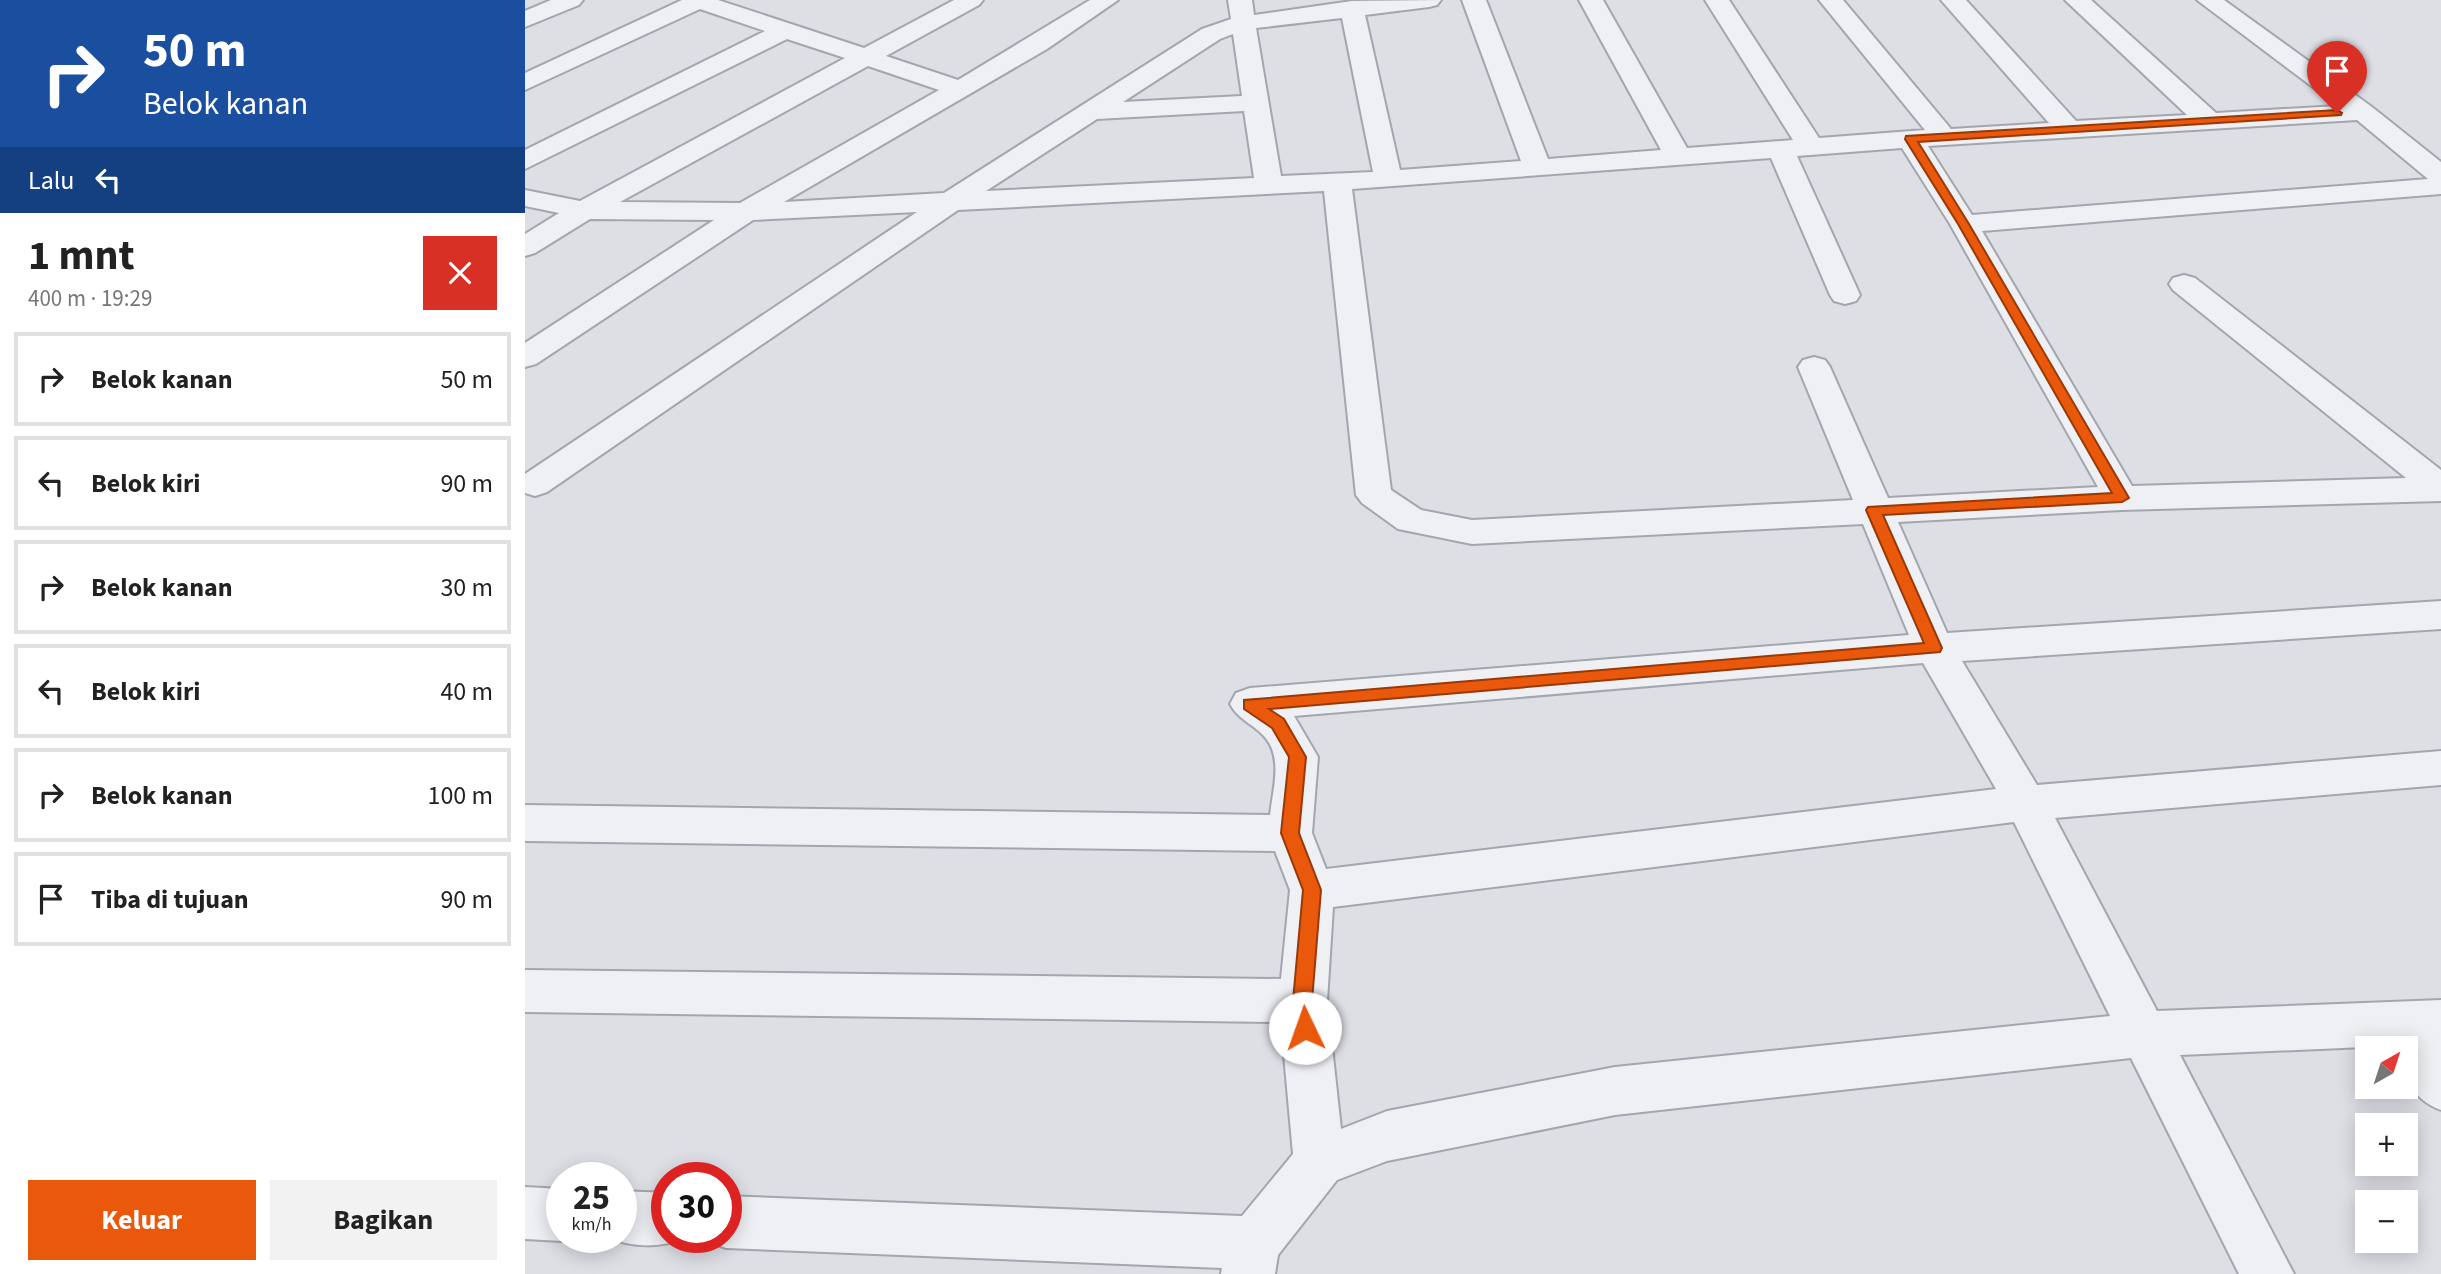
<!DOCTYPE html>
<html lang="id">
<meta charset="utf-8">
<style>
:root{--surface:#fff;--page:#f2f2f2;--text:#222;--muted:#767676;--line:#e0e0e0;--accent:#ea580c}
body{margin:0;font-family:"Source Sans 3",sans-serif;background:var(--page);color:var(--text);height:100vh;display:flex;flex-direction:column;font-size:26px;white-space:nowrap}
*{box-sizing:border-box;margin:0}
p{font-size:23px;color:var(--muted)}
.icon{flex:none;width:38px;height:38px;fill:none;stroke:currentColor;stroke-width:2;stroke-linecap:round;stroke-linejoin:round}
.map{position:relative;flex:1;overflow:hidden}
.sheet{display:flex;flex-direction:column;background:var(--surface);width:525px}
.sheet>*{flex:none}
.guide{background:#1a4fa0;color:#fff;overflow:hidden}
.needle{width:46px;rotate:39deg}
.fabs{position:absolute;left:1830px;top:1036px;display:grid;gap:14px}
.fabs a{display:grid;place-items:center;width:63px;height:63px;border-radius:0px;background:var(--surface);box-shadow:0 4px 18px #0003;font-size:35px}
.speed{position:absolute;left:21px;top:1162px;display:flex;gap:14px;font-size:35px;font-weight:700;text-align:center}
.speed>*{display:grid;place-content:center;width:91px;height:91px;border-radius:50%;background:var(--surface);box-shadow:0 4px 18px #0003;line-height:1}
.speed small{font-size:18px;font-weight:400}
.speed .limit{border:10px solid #d22;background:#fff;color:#111}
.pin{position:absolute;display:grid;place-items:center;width:60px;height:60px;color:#fff;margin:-72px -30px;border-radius:50% 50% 50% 0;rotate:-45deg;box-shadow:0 0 7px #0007}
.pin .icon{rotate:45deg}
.me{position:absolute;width:77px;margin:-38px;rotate:357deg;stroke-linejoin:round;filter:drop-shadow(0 0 5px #0008)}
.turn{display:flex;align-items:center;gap:24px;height:147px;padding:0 28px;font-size:32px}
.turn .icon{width:91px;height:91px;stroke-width:2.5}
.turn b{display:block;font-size:49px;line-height:60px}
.then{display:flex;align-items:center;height:66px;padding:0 28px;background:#0003;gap:14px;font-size:26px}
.round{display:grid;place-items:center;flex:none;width:74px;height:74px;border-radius:0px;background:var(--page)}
.summary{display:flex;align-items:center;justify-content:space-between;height:119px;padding:0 28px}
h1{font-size:42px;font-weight:700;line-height:52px}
.cta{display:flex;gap:14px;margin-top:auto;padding:14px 28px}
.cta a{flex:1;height:80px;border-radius:0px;background:var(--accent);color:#fff;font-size:28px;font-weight:700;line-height:80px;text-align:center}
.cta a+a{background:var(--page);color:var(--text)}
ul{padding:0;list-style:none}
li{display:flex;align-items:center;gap:21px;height:94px;margin:0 14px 10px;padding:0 14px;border:4px solid var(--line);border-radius:0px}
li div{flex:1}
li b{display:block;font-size:26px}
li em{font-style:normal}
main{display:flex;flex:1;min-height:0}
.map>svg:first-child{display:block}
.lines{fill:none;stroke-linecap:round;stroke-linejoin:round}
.minor-casing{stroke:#a3a6ae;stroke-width:4}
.minor{fill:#eff0f4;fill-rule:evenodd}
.route{fill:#ea580c;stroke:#983908;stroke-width:2}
</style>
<main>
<section class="sheet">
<div class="guide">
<div class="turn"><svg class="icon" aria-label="right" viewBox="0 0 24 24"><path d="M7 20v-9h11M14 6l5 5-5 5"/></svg><div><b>50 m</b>Belok kanan</div></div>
<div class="then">Lalu<svg class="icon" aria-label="left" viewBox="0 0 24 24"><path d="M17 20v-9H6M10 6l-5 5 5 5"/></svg></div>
</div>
<div class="summary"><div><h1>1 mnt</h1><p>400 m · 19:29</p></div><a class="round" style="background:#d93025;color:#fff"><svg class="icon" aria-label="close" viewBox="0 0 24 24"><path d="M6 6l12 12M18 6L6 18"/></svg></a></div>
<ul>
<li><svg class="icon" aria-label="right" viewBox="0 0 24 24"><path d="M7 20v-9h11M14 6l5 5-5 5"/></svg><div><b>Belok kanan</b></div><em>50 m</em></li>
<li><svg class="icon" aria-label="left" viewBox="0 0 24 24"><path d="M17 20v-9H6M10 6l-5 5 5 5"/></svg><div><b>Belok kiri</b></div><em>90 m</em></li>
<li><svg class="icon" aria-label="right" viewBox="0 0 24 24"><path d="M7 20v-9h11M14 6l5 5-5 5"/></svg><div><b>Belok kanan</b></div><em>30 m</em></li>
<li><svg class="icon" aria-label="left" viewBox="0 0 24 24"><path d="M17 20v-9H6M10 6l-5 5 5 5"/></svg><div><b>Belok kiri</b></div><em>40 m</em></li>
<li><svg class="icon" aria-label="right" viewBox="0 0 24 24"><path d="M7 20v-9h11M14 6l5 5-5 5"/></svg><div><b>Belok kanan</b></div><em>100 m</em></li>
<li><svg class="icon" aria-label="arrive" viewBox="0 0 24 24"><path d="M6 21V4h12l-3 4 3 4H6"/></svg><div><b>Tiba di tujuan</b></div><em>90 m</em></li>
</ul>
<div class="cta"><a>Keluar</a><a>Bagikan</a></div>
</section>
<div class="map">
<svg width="1916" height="1274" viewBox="0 0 1916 1274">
<rect width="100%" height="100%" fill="#dddfe5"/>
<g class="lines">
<!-- minor casing -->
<g class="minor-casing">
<path id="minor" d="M 26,0 L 58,0 L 54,5 L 0,27 L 0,11 Z
M 157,0 L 193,0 L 339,48 L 429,0 L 458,0 L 454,5 L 361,56 L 433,80 L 565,0 L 593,0 L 522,49 L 259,202 L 419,193 L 677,29 L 706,19 L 703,0 L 727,0 L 729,15 L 827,1 L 916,0 L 912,5 L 904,7 L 840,15 L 875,170 L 996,161 L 937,0 L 961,0 L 1023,159 L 1136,150 L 1054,0 L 1078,0 L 1162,148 L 1268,140 L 1180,0 L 1204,0 L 1294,138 L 1400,130 L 1294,0 L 1318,0 L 1426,129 L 1524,123 L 1416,0 L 1441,0 L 1551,121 L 1662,115 L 1540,0 L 1566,0 L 1691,113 L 1813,106 L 1672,0 L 1699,0 L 1847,107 L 1916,162 L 1916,194 L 1457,231 L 1607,486 L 1881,478 L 1648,290 L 1644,284 L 1648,278 L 1659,275 L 1670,278 L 1916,470 L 1916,501 L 1597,510 L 1373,522 L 1422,633 L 1916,601 L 1916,629 L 1437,661 L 1512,785 L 1916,751 L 1916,785 L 1530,818 L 1632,1011 L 1916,1000 L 1916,1110 C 1885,1098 1881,1079 1881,1048 L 1863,1046 L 1655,1055 L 1769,1274 L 1714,1274 L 1606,1058 L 1090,1115 L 862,1161 L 812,1180 L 753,1255 L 750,1274 L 696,1274 L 697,1268 L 201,1248 L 182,1241 L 181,1237 L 201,1237 L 201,1196 L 717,1216 L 768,1154 L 756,1022 L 0,1012 L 0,970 L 756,979 L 765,890 L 750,851 L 0,841 L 0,805 L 745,815 C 748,788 759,755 737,734 C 726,723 713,719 705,704 L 711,693 L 725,688 L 1384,635 L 1338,524 L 947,544 L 873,529 L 837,503 L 831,495 L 799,191 L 433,210 L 22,492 L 10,496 L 0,493 L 0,474 L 392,212 L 228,220 L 11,364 L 0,367 L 0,343 L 189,220 L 65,219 L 10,253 L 0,256 L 0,234 L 34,213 L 0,206 L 0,190 L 55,201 L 320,58 L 262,39 L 0,169 L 0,150 L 240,31 L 175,9 L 0,90 L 0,73 ZM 817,18 L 848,172 L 756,176 L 731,28 ZM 708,34 L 717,96 L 598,102 L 695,39 ZM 343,66 L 414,90 L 215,203 L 95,202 ZM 719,111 L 729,178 L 461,191 L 572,119 ZM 1832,120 L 1903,179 L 1447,215 L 1403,146 ZM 1377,148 L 1425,224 L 1573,487 L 1363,498 L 1305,367 L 1300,360 L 1289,357 L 1278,360 L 1273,367 L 1328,500 L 947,520 L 896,510 L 866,490 L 827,189 L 1246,158 L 1305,295 L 1309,301 L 1320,304 L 1331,301 L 1335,295 L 1272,156 ZM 1398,663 L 1471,789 L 801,869 L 787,833 L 793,757 L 769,716 ZM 1489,822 L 1585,1016 L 1090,1067 L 862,1111 L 816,1129 L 802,1001 L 808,907 Z
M 0,1187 L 37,1189 L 37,1237 L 46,1237 L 37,1241 L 0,1239 Z
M 96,1191 L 142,1193 L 142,1237 L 161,1238 C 136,1248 107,1248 82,1237 L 96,1237 Z"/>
</g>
<!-- minor -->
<use href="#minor" class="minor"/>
</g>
<!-- route -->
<path class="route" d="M 1812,110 L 1817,113 L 1816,115 L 1393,142 L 1444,224 L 1604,498 L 1597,502 L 1358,515 L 1417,648 L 1415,652 L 744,709 L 759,719 L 781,757 L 774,833 L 796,890 L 787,1001 L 790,1028 L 787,1034 L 780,1037 L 773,1034 L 768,1001 L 778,890 L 756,833 L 764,757 L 747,728 L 719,709 L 719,700 L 1399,643 L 1341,510 L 1343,507 L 1587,493 L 1433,224 L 1380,139 L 1381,136 Z"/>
</svg>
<div class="fabs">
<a><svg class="needle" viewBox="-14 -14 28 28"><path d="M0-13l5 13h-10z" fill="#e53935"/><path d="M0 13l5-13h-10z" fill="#767676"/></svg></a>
<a>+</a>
<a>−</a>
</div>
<div class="speed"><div>25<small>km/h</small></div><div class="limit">30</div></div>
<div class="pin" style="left:1812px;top:113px;background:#d93025"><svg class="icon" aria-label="arrive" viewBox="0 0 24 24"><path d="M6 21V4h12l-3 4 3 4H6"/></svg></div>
<svg class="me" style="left:780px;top:1028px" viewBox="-20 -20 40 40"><circle r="19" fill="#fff"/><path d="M0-13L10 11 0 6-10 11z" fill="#ea580c"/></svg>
</div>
</main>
